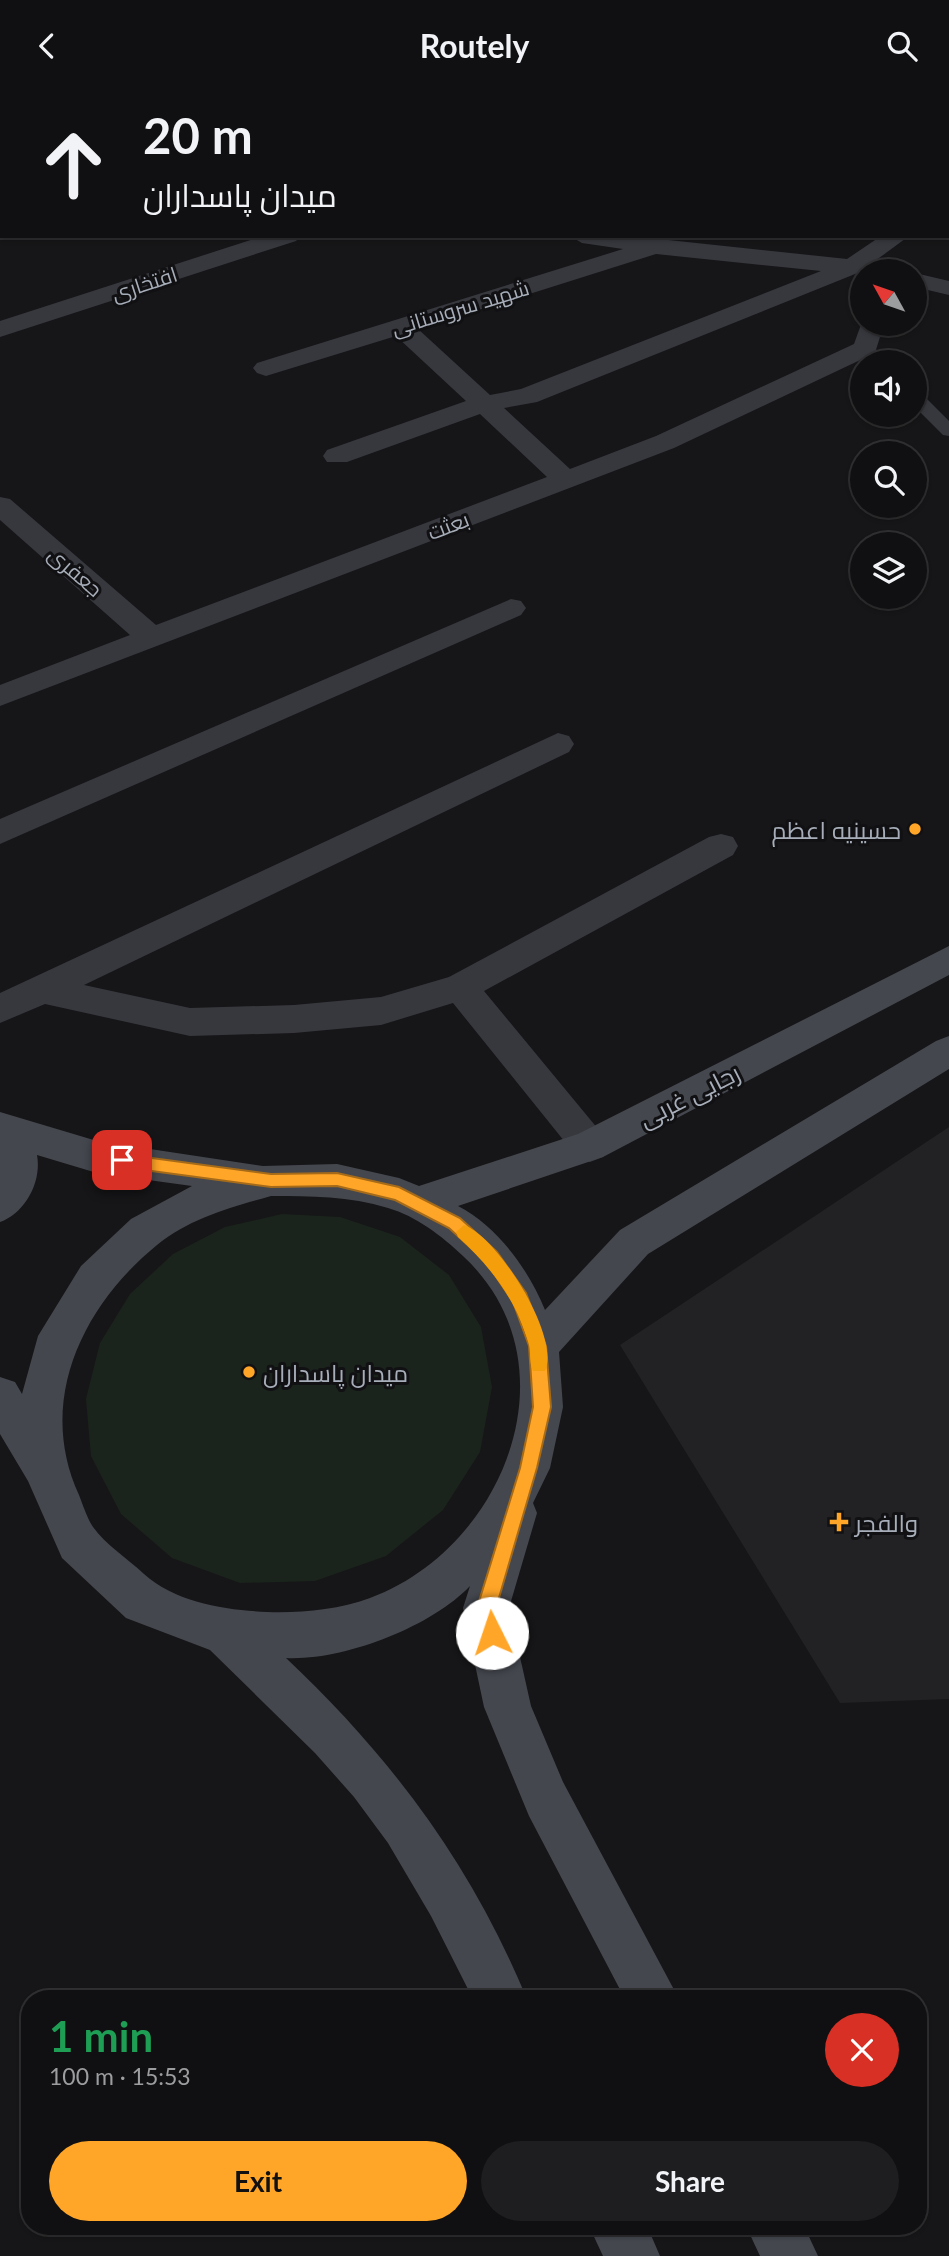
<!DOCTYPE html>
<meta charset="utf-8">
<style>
:root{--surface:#101012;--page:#1e1e20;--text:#f1f3f6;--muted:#9c9d9f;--line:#303032;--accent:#ffa527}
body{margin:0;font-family:Lato,Cairo,sans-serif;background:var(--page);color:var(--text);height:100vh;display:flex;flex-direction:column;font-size:26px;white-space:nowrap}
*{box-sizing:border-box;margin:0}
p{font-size:23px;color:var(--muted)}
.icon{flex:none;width:38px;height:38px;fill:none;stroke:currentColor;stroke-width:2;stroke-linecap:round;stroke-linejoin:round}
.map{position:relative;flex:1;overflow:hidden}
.side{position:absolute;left:21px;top:1899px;width:906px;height:245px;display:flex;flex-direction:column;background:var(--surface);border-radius:28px;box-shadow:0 2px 5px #0004,0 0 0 2px var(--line)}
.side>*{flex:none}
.guide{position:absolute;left:0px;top:0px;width:950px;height:147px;box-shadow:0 2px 5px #0004,0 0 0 2px var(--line);background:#101012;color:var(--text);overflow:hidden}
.needle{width:46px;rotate:310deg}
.tools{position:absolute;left:850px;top:168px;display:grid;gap:14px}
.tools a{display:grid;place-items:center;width:77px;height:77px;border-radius:50%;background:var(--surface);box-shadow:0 2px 5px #0004,0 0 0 2px var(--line);font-size:35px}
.pin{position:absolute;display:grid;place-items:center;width:60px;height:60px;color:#fff;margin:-30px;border-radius:14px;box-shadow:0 4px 10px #0006}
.me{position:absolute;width:77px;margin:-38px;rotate:356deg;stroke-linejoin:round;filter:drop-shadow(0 0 5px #0008)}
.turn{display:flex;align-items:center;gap:24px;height:147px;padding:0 28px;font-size:32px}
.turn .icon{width:91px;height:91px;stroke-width:2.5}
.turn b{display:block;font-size:49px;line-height:60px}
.round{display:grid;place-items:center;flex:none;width:74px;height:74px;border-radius:37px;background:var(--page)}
.summary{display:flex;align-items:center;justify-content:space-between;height:119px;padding:0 28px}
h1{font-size:42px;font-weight:700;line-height:52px;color:#1e9e55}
.cta{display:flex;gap:14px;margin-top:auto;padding:14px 28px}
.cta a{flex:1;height:80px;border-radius:42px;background:var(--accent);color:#111;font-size:28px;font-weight:700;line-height:80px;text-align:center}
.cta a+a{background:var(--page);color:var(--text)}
header{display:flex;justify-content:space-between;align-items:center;height:91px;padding:0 28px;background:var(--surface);font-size:32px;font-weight:700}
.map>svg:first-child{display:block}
.built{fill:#222225}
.green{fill:#1b241c}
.building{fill:#404145;stroke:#303034;stroke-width:2}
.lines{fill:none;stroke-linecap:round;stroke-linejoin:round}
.lane{fill:#37383e;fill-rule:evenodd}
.street{fill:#37383e;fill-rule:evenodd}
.secondary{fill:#44474e;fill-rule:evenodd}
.route{fill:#ffa527;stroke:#a66b19;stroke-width:2}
.slow{fill:#f59e0b}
.poi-dot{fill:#ffa527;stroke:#111113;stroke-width:2.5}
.labels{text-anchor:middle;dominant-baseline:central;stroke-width:6;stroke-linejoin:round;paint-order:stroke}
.far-street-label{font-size:21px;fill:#a7aeb9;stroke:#111113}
.poi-label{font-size:24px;fill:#a7aeb9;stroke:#111113;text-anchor:start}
.street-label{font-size:24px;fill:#a7aeb9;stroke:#111113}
</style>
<header><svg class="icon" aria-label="back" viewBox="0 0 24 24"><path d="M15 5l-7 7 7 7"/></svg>Routely<svg class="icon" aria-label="search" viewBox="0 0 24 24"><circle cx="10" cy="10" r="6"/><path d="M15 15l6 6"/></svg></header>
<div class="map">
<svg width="949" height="2165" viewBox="0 0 949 2165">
<rect width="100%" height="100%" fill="#161618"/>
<!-- built -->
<path class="built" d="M 949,1036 L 949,1608 L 840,1612 L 620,1254 Z"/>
<!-- green -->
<path class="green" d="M 282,1123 L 340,1126 L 400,1146 L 449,1184 L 481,1236 L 492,1296 L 480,1361 L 443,1419 L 386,1465 L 315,1490 L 240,1492 L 172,1467 L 121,1423 L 91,1365 L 86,1308 L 100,1252 L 130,1203 L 173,1163 L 225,1136 Z"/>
<!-- building -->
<path class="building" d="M 453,0 L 593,0 L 447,2 Z"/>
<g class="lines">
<!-- lane -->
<path class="lane" d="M 918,0 L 934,0 L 936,2 L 919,2 Z
M 948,4 L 949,4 L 949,12 L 948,12 Z
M 948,72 L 949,72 L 949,80 L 948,80 Z
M 866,252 L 872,254 L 888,271 L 871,271 L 858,257 Z
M 915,301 L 921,302 L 949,330 L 949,345 L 943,344 L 915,316 Z"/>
<!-- street -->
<path class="street" d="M 642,0 L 664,0 L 665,2 L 644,2 Z
M 0,40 L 2,40 L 2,54 L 0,54 Z
M 948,117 L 949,117 L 949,131 L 948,131 Z
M 263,145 L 300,145 L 296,150 L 0,246 L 0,230 Z
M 570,145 L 631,145 L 847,168 L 881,145 L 909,145 L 860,181 L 537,311 L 504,317 L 570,378 L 656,345 L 854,253 L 863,228 L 863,233 L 884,233 L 875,262 L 674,357 L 0,615 L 0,594 L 130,544 L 0,429 L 0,406 L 10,408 L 156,534 L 547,386 L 480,323 L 347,371 L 327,371 L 323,365 L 327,359 L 466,310 L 396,245 L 266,285 L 257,282 L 253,277 L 257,272 L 623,158 L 582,152 ZM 656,163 L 821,180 L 521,298 L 490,304 L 418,238 Z
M 915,182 L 949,190 L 949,204 L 915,196 Z
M 511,508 L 521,510 L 526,517 L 521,524 L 0,753 L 0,728 Z
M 558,642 L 569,645 L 574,653 L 569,661 L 84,894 L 190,917 L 294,914 L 381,906 L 449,886 L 709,746 L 721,743 L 733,746 L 738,755 L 733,764 L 484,900 L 603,1044 L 609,1055 L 603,1066 L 590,1071 L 577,1066 L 453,912 L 381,934 L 294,942 L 190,945 L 45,913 L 0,932 L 0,902 Z"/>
<!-- secondary -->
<path class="secondary" d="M 949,855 L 949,884 L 603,1066 L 458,1115 C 497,1135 529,1179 545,1219 L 620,1139 L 936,950 L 949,945 L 949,978 L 648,1163 L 559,1261 L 563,1316 L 550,1377 L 533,1412 L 537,1422 L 509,1517 L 531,1615 L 563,1691 L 679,1908 L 625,1908 L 529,1725 L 484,1616 L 463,1517 L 470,1495 C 431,1536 343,1570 286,1567 C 391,1666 471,1773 527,1908 L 473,1908 L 431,1825 L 388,1752 L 354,1706 L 315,1662 L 210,1559 L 126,1527 L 62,1467 L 28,1390 L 0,1343 L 0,1286 L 15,1291 L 22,1303 L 38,1245 L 81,1175 L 131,1128 L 192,1095 L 97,1082 L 37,1064 C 42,1091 25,1122 0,1131 L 0,1021 L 97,1050 L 263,1075 L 337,1073 L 399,1087 L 419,1095 L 578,1043 ZM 271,1105 C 311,1105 349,1105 388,1117 C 416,1125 442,1145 463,1165 C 578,1272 505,1457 370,1507 C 337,1519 301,1522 267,1521 C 226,1519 176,1512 144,1483 C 128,1468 105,1453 93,1436 C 87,1427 83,1414 79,1404 C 36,1311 82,1215 157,1154 C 190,1127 232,1116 271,1105 Z
M 589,2135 L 647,2135 L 660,2165 L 603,2165 Z
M 746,2135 L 804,2135 L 818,2165 L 760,2165 Z"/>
</g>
<!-- route -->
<path class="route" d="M 122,1063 L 271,1083 L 337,1082 L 399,1096 L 460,1127 L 497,1161 L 526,1202 L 546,1255 L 551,1316 L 537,1377 L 496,1517 L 501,1542 L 498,1548 L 492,1551 L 485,1548 L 477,1517 L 520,1377 L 533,1316 L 529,1255 L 513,1211 L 486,1171 L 449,1137 L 395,1109 L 337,1095 L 271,1096 L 122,1076 L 114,1069 Z"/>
<!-- slow -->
<path class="slow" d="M 464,1134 C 498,1146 561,1246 545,1280 L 533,1280 C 529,1272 531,1263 529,1254 C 517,1210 491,1176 458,1146 L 456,1141 Z"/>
<!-- markers -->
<g class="poi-dot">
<circle cx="915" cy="738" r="7"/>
<circle cx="249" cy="1281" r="7"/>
<path d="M835.5 1420.5h7v7h7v7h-7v7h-7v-7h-7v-7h7z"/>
</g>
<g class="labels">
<!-- far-street labels -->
<g class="far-street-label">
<text transform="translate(144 192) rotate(-18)">افتخاری</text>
<text transform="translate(460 216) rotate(-17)">شهید سروستانی</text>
<text transform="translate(448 434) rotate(-21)">بعثت</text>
<text transform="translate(76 480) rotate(41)">جعفری</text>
</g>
<!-- poi labels -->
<g class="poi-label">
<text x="901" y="738" text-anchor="end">حسینیه اعظم</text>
<text x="263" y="1281">میدان پاسداران</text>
<text x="855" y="1431">والفجر</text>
</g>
<!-- street labels -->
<g class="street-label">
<text transform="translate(689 1004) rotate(-27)">رجایی غربی</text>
</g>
</g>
</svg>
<div class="tools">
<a><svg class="needle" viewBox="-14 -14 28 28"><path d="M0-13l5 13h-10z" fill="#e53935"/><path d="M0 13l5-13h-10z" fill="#9c9d9f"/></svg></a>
<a><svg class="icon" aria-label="sound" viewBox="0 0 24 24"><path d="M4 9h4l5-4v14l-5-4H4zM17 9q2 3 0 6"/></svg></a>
<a><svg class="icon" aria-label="search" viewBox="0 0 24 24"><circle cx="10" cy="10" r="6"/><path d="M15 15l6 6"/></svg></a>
<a><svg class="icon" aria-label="layers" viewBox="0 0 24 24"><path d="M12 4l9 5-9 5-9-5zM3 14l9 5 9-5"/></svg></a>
</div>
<div class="pin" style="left:122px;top:1069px;background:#d93025"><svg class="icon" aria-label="arrive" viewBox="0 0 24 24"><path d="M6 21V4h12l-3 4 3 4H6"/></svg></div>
<svg class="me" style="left:492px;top:1542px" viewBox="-20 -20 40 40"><circle r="19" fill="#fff"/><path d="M0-13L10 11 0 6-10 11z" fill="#ffa527"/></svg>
<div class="guide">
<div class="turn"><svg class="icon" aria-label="ahead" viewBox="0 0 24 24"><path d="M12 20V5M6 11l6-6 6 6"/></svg><div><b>20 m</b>میدان پاسداران</div></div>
</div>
<section class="side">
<div class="summary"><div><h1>1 min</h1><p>100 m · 15:53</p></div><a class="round" style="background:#d93025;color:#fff"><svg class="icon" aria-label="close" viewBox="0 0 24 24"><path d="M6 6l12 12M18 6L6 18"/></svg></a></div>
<div class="cta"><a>Exit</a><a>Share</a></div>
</section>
</div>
